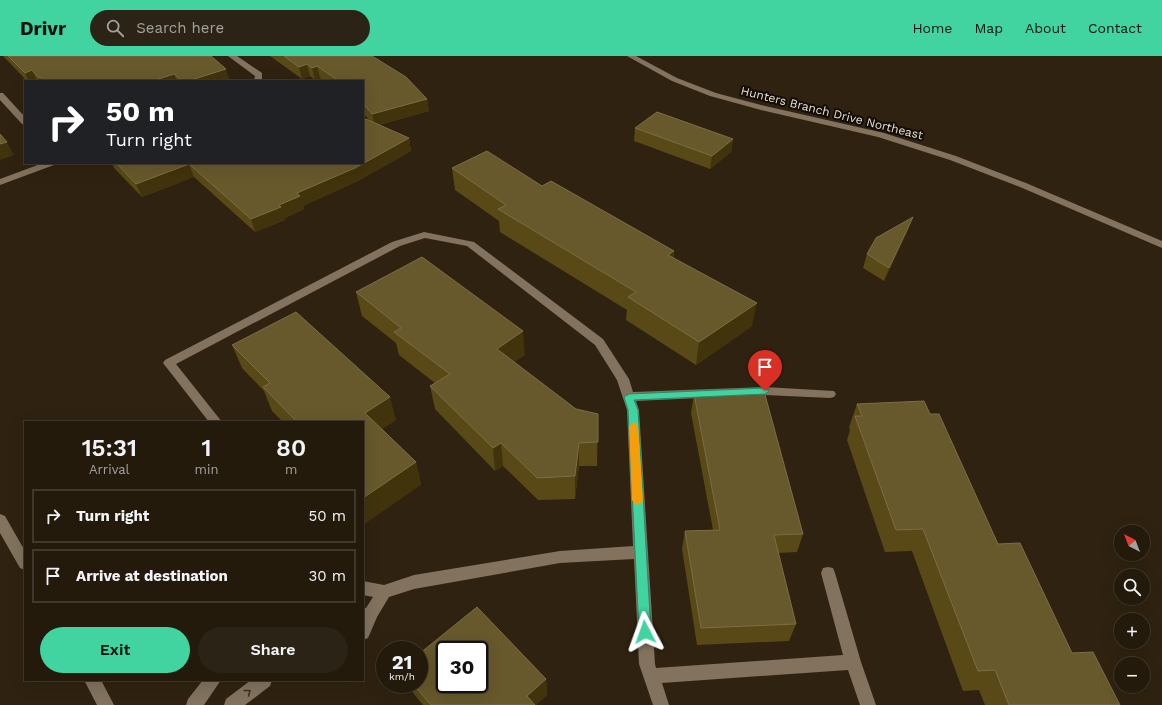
<!DOCTYPE html>
<meta charset="utf-8">
<style>
:root{--surface:#231a0c;--page:#2b2315;--text:#f1f3f6;--muted:#a3a19d;--line:#40382d;--accent:#41d4a1}
body{margin:0;font-family:"Work Sans",sans-serif;background:var(--page);color:var(--text);height:100vh;display:flex;flex-direction:column;font-size:15px;white-space:nowrap}
*{box-sizing:border-box;margin:0}
p{font-size:13px;color:var(--muted)}
.icon{flex:none;width:22px;height:22px;fill:none;stroke:currentColor;stroke-width:2;stroke-linecap:round;stroke-linejoin:round}
.map{position:relative;flex:1;overflow:hidden}
.side{position:absolute;left:24px;top:365px;width:340px;height:260px;display:flex;flex-direction:column;background:var(--surface);border-radius:0px;box-shadow:0 4px 16px #0002,0 0 0 1px var(--line)}
.side>*{flex:none}
.guide{position:absolute;left:24px;top:24px;width:340px;height:84px;border-radius:0px;box-shadow:0 4px 16px #0002,0 0 0 1px var(--line);background:#202124;color:#fff;overflow:hidden}
.needle{width:26px;rotate:318deg}
.fabs{position:absolute;left:1114px;top:469px;display:grid;gap:8px}
.fabs a{display:grid;place-items:center;width:36px;height:36px;border-radius:50%;background:var(--surface);box-shadow:0 4px 16px #0002,0 0 0 1px var(--line);font-size:20px}
.speed{position:absolute;left:376px;top:585px;display:flex;gap:8px;font-size:20px;font-weight:700;text-align:center}
.speed>*{display:grid;place-content:center;width:52px;height:52px;border-radius:50%;background:var(--surface);box-shadow:0 4px 16px #0002,0 0 0 1px var(--line);line-height:1}
.speed small{font-size:10px;font-weight:400}
.speed .limit{border:2px solid #111;border-radius:6px;background:#fff;color:#111}
.pin{position:absolute;display:grid;place-items:center;width:34px;height:34px;color:#fff;margin:-41px -17px;border-radius:50% 50% 50% 0;rotate:-45deg;box-shadow:0 0 4px #0007}
.pin .icon{rotate:45deg}
.me{position:absolute;width:44px;margin:-22px;rotate:356deg;stroke-linejoin:round;filter:drop-shadow(0 0 3px #0008)}
.turn{display:flex;align-items:center;gap:14px;height:84px;padding:0 16px;font-size:18px}
.turn .icon{width:52px;height:52px;stroke-width:2.5}
.turn b{display:block;font-size:28px;line-height:34px}
.eta{display:flex;justify-content:space-evenly;align-items:center;height:68px;text-align:center}
.eta b{font-size:24px;font-weight:600;line-height:28px}
.primary-button{display:flex;gap:8px;margin-top:auto;padding:8px 16px}
.primary-button a{flex:1;height:46px;border-radius:24px;background:var(--accent);color:#111;font-size:16px;font-weight:600;line-height:46px;text-align:center}
.primary-button a+a{background:var(--page);color:var(--text)}
ul{padding:0;list-style:none}
li{display:flex;align-items:center;gap:12px;height:54px;margin:0 8px 6px;padding:0 8px;border:2px solid var(--line);border-radius:0px}
li div{flex:1}
li b{display:block;font-size:15px}
li em{font-style:normal}
header{display:flex;align-items:center;gap:24px;box-sizing:border-box;height:56px;padding:0 20px;background:var(--accent);color:#111}
header strong{font-size:19px}
nav{display:flex;gap:22px;margin-inline-start:auto;font-size:14px}
.search{width:280px;height:36px;background:var(--page);display:flex;align-items:center;gap:10px;box-sizing:border-box;padding:0 14px;border-radius:22px;color:var(--muted);font-size:15px}
.map>svg:first-child{display:block}
.lines{fill:none;stroke-linecap:round;stroke-linejoin:round}
.minor{fill:#82725e;fill-rule:evenodd}
.wall{fill:#584916}
.shaded-wall{fill:#41330b}
.building{fill:#67592b;stroke:#7c6e45;fill-rule:evenodd}
.oneway{stroke:#393025}
.route{fill:#41d4a1;stroke:#2a8a69}
.slow{fill:#f59e0b}
.labels{text-anchor:middle;dominant-baseline:central;stroke-width:4;stroke-linejoin:round;paint-order:stroke}
.far-street-label{font-size:12px;fill:#e8dfd4;stroke:#120d06}
</style>
<header>
<strong>Drivr</strong>
<div class="search"><svg class="icon" aria-label="search" viewBox="0 0 24 24"><circle cx="10" cy="10" r="6"/><path d="M15 15l6 6"/></svg>Search here</div>
<nav><a>Home</a><a>Map</a><a>About</a><a>Contact</a></nav>
</header>
<div class="map">
<svg width="1162" height="649" viewBox="0 0 1162 649">
<rect width="100%" height="100%" fill="#2f2210"/>
<g class="lines">
<!-- minor -->
<path class="minor" d="M 228,0 L 237,0 L 262,17 L 262,25 L 254,25 L 255,20 Z
M 627,0 L 636,0 L 677,22 L 716,37 L 761,49 L 884,77 L 956,100 L 1026,127 L 1162,185 L 1162,192 L 1020,131 L 950,104 L 878,81 L 761,54 L 710,40 L 672,25 Z
M 0,37 L 3,37 L 25,61 L 25,69 L 22,68 L 0,44 Z
M 43,107 L 55,107 L 54,109 L 0,129 L 0,123 Z
M 424,176 L 474,186 L 603,283 L 629,323 L 633,336 L 765,331 L 834,335 L 836,338 L 834,341 L 830,342 L 765,339 L 636,345 L 639,354 L 655,608 L 656,612 L 843,599 L 821,517 L 823,512 L 828,511 L 833,512 L 835,517 L 861,606 L 876,649 L 860,649 L 848,614 L 662,627 L 669,649 L 653,649 L 639,608 L 634,503 L 560,507 L 414,533 L 389,541 L 377,561 L 368,582 L 363,584 L 363,553 L 366,552 L 373,541 L 363,539 L 363,525 L 384,529 L 414,519 L 560,495 L 633,490 L 627,354 L 617,324 L 595,289 L 467,190 L 425,182 L 400,190 L 176,308 L 222,366 L 209,366 L 163,307 L 165,304 L 392,186 Z
M 0,458 L 5,460 L 25,495 L 25,514 L 20,512 L 0,477 Z
M 84,624 L 101,624 L 114,649 L 97,649 Z
M 203,624 L 221,624 L 204,649 L 186,649 L 188,643 Z
M 251,624 L 272,624 L 270,630 L 245,649 L 224,649 L 226,643 Z"/>
</g>
<!-- wall -->
<path class="wall" d="M 3,0 L 211,0 L 230,25 L 27,25 Z
M 270,0 L 372,0 L 427,43 L 429,55 L 379,69 L 409,82 L 411,95 L 358,125 L 303,150 L 304,153 L 285,162 L 285,164 L 255,176 L 194,121 L 142,141 L 114,112 L 112,107 L 363,107 L 370,65 L 363,57 L 363,25 L 324,25 L 320,22 L 315,24 L 310,20 L 302,23 Z
M 635,72 L 733,83 L 731,96 L 710,113 L 634,85 Z
M 452,112 L 542,130 L 674,195 L 674,202 L 752,270 L 696,309 L 626,264 L 627,254 L 500,176 L 499,165 L 455,134 Z
M 913,161 L 908,174 L 884,225 L 863,212 L 867,198 Z
M 356,236 L 525,299 L 514,306 L 576,353 L 598,358 L 597,410 L 579,410 L 575,443 L 538,444 L 503,410 L 495,415 L 435,353 L 430,330 L 435,327 L 399,299 L 396,287 L 362,260 Z
M 232,289 L 396,364 L 382,373 L 416,406 L 421,429 L 363,366 L 283,366 L 272,355 L 264,335 L 242,312 Z
M 694,338 L 803,478 L 797,496 L 778,497 L 796,568 L 789,585 L 697,589 L 682,493 L 685,475 L 713,474 L 691,357 Z
M 857,348 L 930,358 L 998,488 L 1072,597 L 1120,649 L 985,649 L 979,634 L 963,635 L 912,495 L 885,496 L 847,384 L 850,374 L 849,371 Z
M 546,623 L 547,639 L 536,649 L 423,649 L 406,628 L 419,628 Z"/>
<!-- shaded-wall -->
<path class="shaded-wall" d="M 307,8 L 310,20 L 302,23 L 299,11 Z
M 317,10 L 320,22 L 315,24 L 312,12 Z
M 226,13 L 230,25 L 188,25 Z
M 32,14 L 37,25 L 29,25 L 25,17 Z
M 174,18 L 177,25 L 152,25 Z
M 40,21 L 42,25 L 40,25 L 39,22 Z
M 427,43 L 429,55 L 375,70 L 372,58 Z
M 409,82 L 411,95 L 358,125 L 303,150 L 304,153 L 285,162 L 285,164 L 255,176 L 251,163 L 279,149 L 297,137 Z
M 733,83 L 731,96 L 710,113 L 712,100 Z
M 7,86 L 14,99 L 0,104 L 0,88 Z
M 189,108 L 194,121 L 142,141 L 136,128 Z
M 913,161 L 908,174 L 884,225 L 889,212 Z
M 674,195 L 672,217 L 668,199 Z
M 757,247 L 752,270 L 696,309 L 699,286 Z
M 523,275 L 525,299 L 499,317 L 497,293 Z
M 390,341 L 396,364 L 371,380 L 365,357 Z
M 501,387 L 503,410 L 495,415 L 493,392 Z
M 579,387 L 579,410 L 575,443 L 575,420 Z
M 416,406 L 421,429 L 363,469 L 363,442 Z
M 546,623 L 547,639 L 536,649 L 528,649 L 527,640 Z"/>
<!-- building -->
<path class="building" d="M 8,0 L 211,0 L 226,13 L 188,25 L 182,25 L 174,18 L 152,25 L 44,25 L 40,21 L 39,22 L 32,14 L 25,17 Z
M 284,0 L 372,0 L 406,21 L 427,43 L 372,58 L 363,47 L 363,25 L 339,25 L 317,10 L 312,12 L 307,8 L 299,11 Z
M 657,56 L 733,83 L 712,100 L 635,72 Z
M 366,63 L 409,82 L 355,112 L 297,137 L 300,140 L 279,149 L 281,151 L 251,163 L 189,108 L 136,128 L 116,107 L 363,107 L 363,65 Z
M 0,78 L 7,86 L 0,88 Z
M 487,95 L 542,130 L 551,125 L 674,195 L 668,199 L 757,247 L 699,286 L 628,241 L 636,236 L 498,153 L 506,149 L 452,112 Z
M 913,161 L 889,212 L 867,198 L 876,182 Z
M 422,201 L 523,275 L 497,293 L 576,353 L 598,358 L 598,386 L 579,387 L 575,420 L 537,422 L 501,387 L 493,392 L 430,330 L 450,318 L 394,276 L 401,272 L 356,236 Z
M 296,256 L 390,341 L 365,357 L 416,406 L 363,442 L 363,366 L 297,366 L 263,331 L 270,327 L 232,289 Z
M 764,335 L 803,478 L 774,479 L 796,568 L 701,572 L 685,475 L 720,474 L 694,338 Z
M 924,345 L 930,358 L 939,358 L 998,488 L 1020,487 L 1072,597 L 1093,596 L 1120,649 L 1009,649 L 995,614 L 978,615 L 923,473 L 896,474 L 855,360 L 862,360 L 857,348 Z
M 477,551 L 546,623 L 527,640 L 535,649 L 431,649 L 413,628 L 419,628 L 419,598 ZM 445,594 L 479,594 L 479,628 L 445,628 Z"/>
<!-- one-way arrows -->
<defs><path id="oneway-chevron" d="M-2-3.5L2.5 0L-2 3.5" fill="none" stroke-width="1.6" stroke-linecap="round" stroke-linejoin="round"/></defs>
<use class="oneway" href="#oneway-chevron" transform="translate(248 636) rotate(-38)"/>
<!-- route -->
<path class="route" d="M 765,332 L 769,335 L 765,338 L 634,344 L 638,354 L 651,576 L 649,580 L 645,582 L 641,580 L 639,576 L 628,354 L 624,341 L 629,338 Z"/>
<!-- slow -->
<path class="slow" d="M 634,366 L 638,370 L 643,444 L 641,447 L 637,449 L 634,447 L 632,444 L 629,370 Z"/>
<g class="labels">
<!-- far-street labels -->
<g class="far-street-label">
<text transform="translate(832 57) rotate(14)">Hunters Branch Drive Northeast</text>
</g>
</g>
</svg>
<div class="fabs">
<a><svg class="needle" viewBox="-14 -14 28 28"><path d="M0-13l5 13h-10z" fill="#e53935"/><path d="M0 13l5-13h-10z" fill="#a3a19d"/></svg></a>
<a><svg class="icon" aria-label="search" viewBox="0 0 24 24"><circle cx="10" cy="10" r="6"/><path d="M15 15l6 6"/></svg></a>
<a>+</a>
<a>−</a>
</div>
<div class="speed"><div>21<small>km/h</small></div><div class="limit">30</div></div>
<div class="pin" style="left:765px;top:335px;background:#d93025"><svg class="icon" aria-label="arrive" viewBox="0 0 24 24"><path d="M6 21V4h12l-3 4 3 4H6"/></svg></div>
<svg class="me" style="left:645px;top:576px" viewBox="-20 -20 40 40"><path d="M0-17L14 15 0 8-14 15z" fill="#41d4a1" stroke="#fff" stroke-width="4"/></svg>
<div class="guide">
<div class="turn"><svg class="icon" aria-label="right" viewBox="0 0 24 24"><path d="M7 20v-9h11M14 6l5 5-5 5"/></svg><div><b>50 m</b>Turn right</div></div>
</div>
<section class="side">
<div class="eta">
<div><b>15:31</b><p>Arrival</p></div>
<div><b>1</b><p>min</p></div>
<div><b>80</b><p>m</p></div>
</div>
<ul>
<li><svg class="icon" aria-label="right" viewBox="0 0 24 24"><path d="M7 20v-9h11M14 6l5 5-5 5"/></svg><div><b>Turn right</b></div><em>50 m</em></li>
<li><svg class="icon" aria-label="arrive" viewBox="0 0 24 24"><path d="M6 21V4h12l-3 4 3 4H6"/></svg><div><b>Arrive at destination</b></div><em>30 m</em></li>
</ul>
<div class="primary-button"><a>Exit</a><a>Share</a></div>
</section>
</div>
